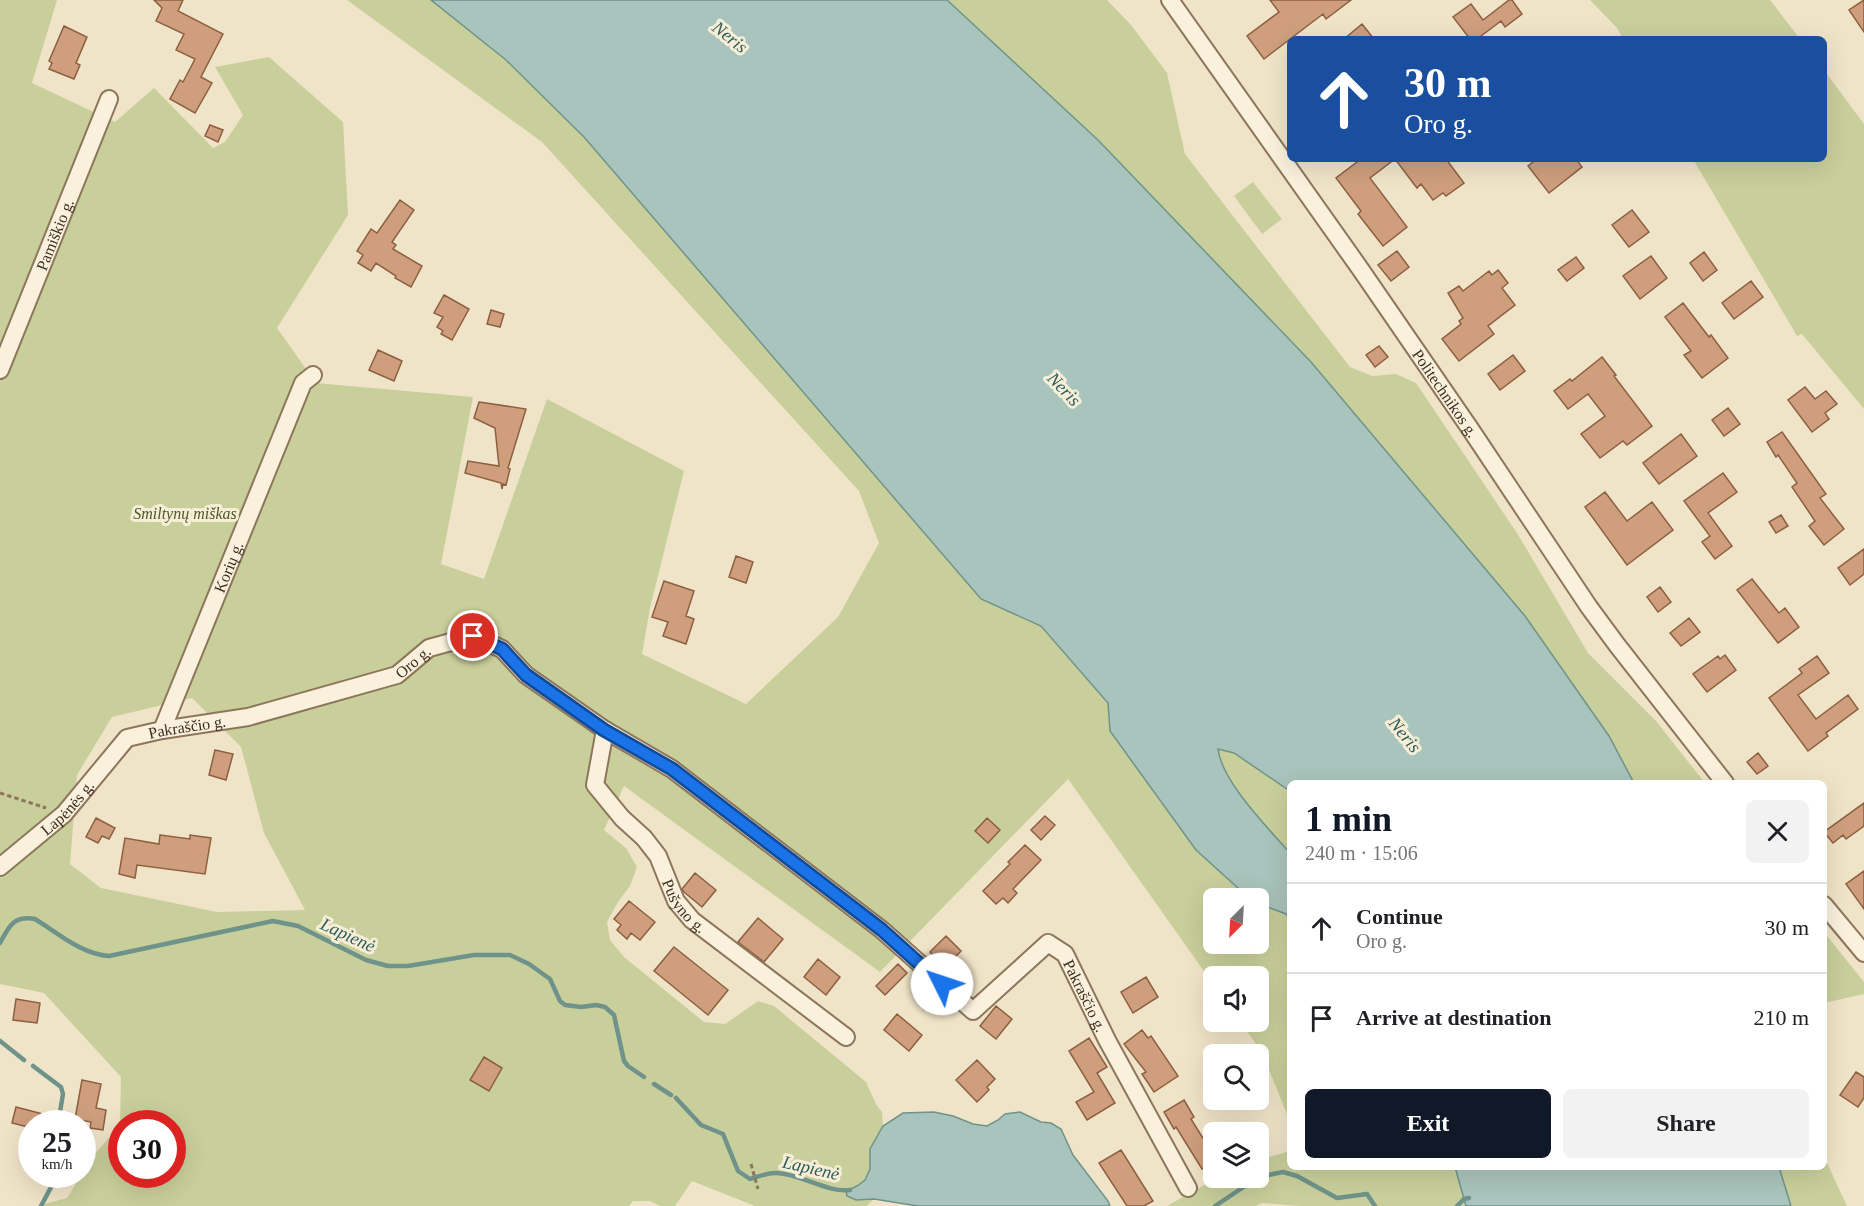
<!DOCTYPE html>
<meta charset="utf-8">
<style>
:root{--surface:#fff;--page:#f2f2f2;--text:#202124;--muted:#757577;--line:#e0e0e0;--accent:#111827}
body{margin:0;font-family:Georgia,serif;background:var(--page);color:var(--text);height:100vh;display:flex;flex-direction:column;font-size:22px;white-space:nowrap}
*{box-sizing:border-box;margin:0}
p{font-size:20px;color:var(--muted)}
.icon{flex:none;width:33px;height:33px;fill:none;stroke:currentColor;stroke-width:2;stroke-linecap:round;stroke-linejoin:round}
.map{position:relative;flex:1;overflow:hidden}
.drawer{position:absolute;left:1287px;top:780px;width:540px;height:390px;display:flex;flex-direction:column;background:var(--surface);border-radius:9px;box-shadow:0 6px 24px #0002}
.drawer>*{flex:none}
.hud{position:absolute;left:1287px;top:36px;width:540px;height:126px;border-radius:9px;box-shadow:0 6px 24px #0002;background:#1a4fa0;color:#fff;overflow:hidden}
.needle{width:39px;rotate:204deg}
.buttons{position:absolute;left:1203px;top:888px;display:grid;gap:12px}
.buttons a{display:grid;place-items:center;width:66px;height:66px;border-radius:9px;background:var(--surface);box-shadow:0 6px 24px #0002;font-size:30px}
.speed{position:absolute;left:18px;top:1110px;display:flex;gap:12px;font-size:30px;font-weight:700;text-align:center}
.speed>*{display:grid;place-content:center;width:78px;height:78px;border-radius:50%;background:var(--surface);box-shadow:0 6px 24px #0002;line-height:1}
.speed small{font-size:15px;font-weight:400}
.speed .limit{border:9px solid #d22;background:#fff;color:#111}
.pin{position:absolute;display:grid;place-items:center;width:51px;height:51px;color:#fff;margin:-26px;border:3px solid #fff;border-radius:50%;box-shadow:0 2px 6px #0007}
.me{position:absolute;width:66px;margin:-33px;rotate:311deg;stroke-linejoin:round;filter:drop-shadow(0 0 4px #0008)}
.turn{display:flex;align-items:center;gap:21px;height:126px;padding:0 18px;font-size:27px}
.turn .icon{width:78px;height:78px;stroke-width:2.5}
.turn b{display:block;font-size:42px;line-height:51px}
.round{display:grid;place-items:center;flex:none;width:63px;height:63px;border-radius:9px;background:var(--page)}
.headline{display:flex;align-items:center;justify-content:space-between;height:102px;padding:0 18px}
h1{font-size:36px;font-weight:700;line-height:45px;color:var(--accent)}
.button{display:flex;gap:12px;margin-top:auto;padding:12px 18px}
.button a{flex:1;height:69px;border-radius:9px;background:var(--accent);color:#fff;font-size:24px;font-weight:700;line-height:69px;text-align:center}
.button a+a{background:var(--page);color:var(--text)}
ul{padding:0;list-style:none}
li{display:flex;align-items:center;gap:18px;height:90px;padding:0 18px;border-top:2px solid var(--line)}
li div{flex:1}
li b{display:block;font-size:22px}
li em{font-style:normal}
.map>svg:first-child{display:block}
.green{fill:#c9cf9b;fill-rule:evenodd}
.water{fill:#a9c4bc;stroke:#6f938a;stroke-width:1.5}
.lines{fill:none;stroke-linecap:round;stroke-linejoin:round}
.stream{stroke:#6f938a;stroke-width:4.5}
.building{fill:#cf9f7d;stroke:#8d5f41;stroke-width:1.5}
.minor-casing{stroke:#8d765c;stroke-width:20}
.path{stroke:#8d765c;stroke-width:3;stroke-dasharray:4.5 3;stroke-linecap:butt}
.minor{stroke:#faf1dc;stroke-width:16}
.route-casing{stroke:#114b97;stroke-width:15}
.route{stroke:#1a73e8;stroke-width:10}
.labels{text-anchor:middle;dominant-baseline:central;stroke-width:6;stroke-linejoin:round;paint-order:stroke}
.street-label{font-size:16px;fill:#3d2e20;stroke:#f7eed8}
.park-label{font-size:16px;font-style:italic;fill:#4d5a26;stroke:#f7eed8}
.water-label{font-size:18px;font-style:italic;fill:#2f5d5a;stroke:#f7eed8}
</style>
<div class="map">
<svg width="1864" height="1206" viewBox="0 0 1864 1206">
<rect width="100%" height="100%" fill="#f0e4c8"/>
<!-- green -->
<path class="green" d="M 0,0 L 57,0 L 32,83 L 115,122 L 154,88 L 213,148 L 225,142 L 243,115 L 215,67 L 269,57 L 343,122 L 348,215 L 277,328 L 316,383 L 473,397 L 441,564 L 484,579 L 547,399 L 684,471 L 650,608 L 642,654 L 746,704 L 838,617 L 879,543 L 859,491 L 542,142 L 347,0 L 431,0 L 506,60 L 584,137 L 981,599 L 1041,626 L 1108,703 L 1110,731 L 1196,850 L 1249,898 L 1214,898 L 1214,944 L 1258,944 L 1259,904 L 1286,914 L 1290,919 L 1290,1122 L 1262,1052 L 1240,1022 L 1258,1022 L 1258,976 L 1214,976 L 1213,984 L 1068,779 L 880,972 L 624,786 L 604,830 L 626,848 L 637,867 L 630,886 L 618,902 L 607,922 L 610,940 L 624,957 L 704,1022 L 725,1024 L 758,1001 L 774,1006 L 866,1082 L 876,1104 L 882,1112 L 883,1126 L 870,1149 L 870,1169 L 865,1180 L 857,1186 L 856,1200 L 874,1199 L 867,1206 L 755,1206 L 692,1181 L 675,1206 L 660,1206 L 650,1201 L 633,1201 L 629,1206 L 37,1206 L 67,1198 L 94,1155 L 120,1125 L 121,1077 L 44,993 L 0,984 ZM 192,698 L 241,747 L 264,833 L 305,910 L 217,912 L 101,888 L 70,864 L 77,775 L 112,717 ZM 122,1124 L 172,1124 L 172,1174 L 122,1174 Z
M 947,0 L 1107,0 L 1131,25 L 1167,73 L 1185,154 L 1350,367 L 1372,376 L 1396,374 L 1416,383 L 1517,533 L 1588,653 L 1656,721 L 1705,783 L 1634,783 L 1609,736 L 1525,616 L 1311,362 L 1098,140 Z
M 1590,0 L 1770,0 L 1800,39 L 1623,39 L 1617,28 Z
M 1824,70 L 1864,124 L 1864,409 L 1802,334 L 1797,336 L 1693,159 L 1824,159 Z
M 1253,182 L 1282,219 L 1262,234 L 1234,196 Z
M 1218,749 L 1233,752 L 1290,791 L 1290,853 C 1265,824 1225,786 1218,749 Z
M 1824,932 L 1864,982 L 1864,994 L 1824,1003 Z
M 1824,1150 L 1827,1163 L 1847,1206 L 1791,1206 L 1779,1167 L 1824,1167 Z
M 1290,1151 L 1290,1167 L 1455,1167 L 1466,1206 L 1299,1206 L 1262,1203 L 1256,1206 L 1167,1206 L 1217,1178 L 1258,1178 L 1259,1160 Z"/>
<!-- water -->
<path class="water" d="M 431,0 L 947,0 L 1098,140 L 1311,362 L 1525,616 L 1609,736 L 1634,783 L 1290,783 L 1290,791 L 1234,753 L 1218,749 C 1222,782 1268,828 1290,853 L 1290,919 L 1286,914 L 1259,904 L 1258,898 L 1249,898 L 1196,850 L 1110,731 L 1108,703 L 1041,626 L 981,599 L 584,137 L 506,60 Z
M 934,1112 L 953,1116 L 973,1124 L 987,1126 L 998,1120 L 1005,1114 L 1020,1112 L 1041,1122 L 1051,1123 L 1061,1129 L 1073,1155 L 1108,1201 L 1110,1206 L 918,1206 L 874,1199 L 856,1200 L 847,1196 L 846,1191 L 857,1186 L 865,1180 L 870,1169 L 870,1149 L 883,1126 L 903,1113 Z
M 1455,1167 L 1779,1167 L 1791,1206 L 1466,1206 Z"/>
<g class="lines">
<!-- stream -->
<path class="stream" d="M 0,943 C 9,926 14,915 35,919 C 58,933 81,954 109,956 L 273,921 L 298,926 L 366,960 L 388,966 L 408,966 L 474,955 L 510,955 L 529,964 L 550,979 L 560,1001 L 565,1005 L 581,1007 L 596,1005 L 605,1007 L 614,1015 L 624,1061 L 628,1066 L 644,1077
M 0,1041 L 24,1060
M 33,1066 L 61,1087 L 63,1094 L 58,1124
M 654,1084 L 671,1095
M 676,1098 L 701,1125 L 723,1134 L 738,1171 L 750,1179 C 758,1177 768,1172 777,1173 C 801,1174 827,1193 850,1190
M 1258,1177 L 1283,1172 L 1297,1176 L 1337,1198 L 1367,1194 L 1375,1206
M 41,1206 L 58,1174
M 1215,1206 L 1257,1178
M 1457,1206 L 1464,1199 L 1469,1198"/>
</g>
<!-- building -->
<path class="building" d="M 154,0 L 183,0 L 178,11 L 223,34 L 201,77 L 212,83 L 195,113 L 170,99 L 180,80 L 183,82 L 195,59 L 176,50 L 184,34 L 156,21 L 162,8 Z
M 1270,0 L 1351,0 L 1326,19 L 1323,14 L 1264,59 L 1247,36 L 1279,12 Z
M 1509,0 L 1512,0 L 1522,14 L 1505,27 L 1501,21 L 1477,39 L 1470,39 L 1453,17 L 1471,4 L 1483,20 Z
M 1864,0 L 1864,32 L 1849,10 Z
M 1362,24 L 1374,39 L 1344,39 Z
M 64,26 L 87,37 L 76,63 L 80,65 L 74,79 L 49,69 L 52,63 L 49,61 Z
M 210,125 L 223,130 L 218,142 L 205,136 Z
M 1361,159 L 1446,159 L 1464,183 L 1446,196 L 1443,193 L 1433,200 L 1421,184 L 1417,188 L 1395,159 L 1370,178 L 1407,227 L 1383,246 L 1358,214 L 1361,211 L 1336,178 Z
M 1537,159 L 1576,159 L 1582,167 L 1549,193 L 1528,166 Z
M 400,200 L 414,210 L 392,242 L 396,245 L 393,249 L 422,266 L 411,287 L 395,278 L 396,276 L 376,263 L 371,271 L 358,263 L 363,255 L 357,251 L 371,229 L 377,233 Z
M 1632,210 L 1649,232 L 1629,247 L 1612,225 Z
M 1397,251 L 1409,267 L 1391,281 L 1378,265 Z
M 1704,252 L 1717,270 L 1703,281 L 1690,263 Z
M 1651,256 L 1667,278 L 1640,299 L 1623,276 Z
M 1576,257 L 1584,268 L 1567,281 L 1558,270 Z
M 1498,270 L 1508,283 L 1502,288 L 1515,305 L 1488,326 L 1494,334 L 1459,361 L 1442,339 L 1461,324 L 1459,321 L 1463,318 L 1448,293 L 1459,286 L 1463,291 L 1489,271 L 1492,275 Z
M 1751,281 L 1763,297 L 1734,319 L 1722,303 Z
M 444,295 L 469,309 L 452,340 L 441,334 L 443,331 L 437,327 L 443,317 L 434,313 Z
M 1683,303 L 1709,337 L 1711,335 L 1728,358 L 1702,378 L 1684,355 L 1691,351 L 1665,317 Z
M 491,310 L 504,314 L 500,327 L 487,324 Z
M 1379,346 L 1388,357 L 1375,367 L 1366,355 Z
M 378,350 L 402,361 L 394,381 L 369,370 Z
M 1513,355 L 1525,371 L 1500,390 L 1488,374 Z
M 1602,357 L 1616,375 L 1614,376 L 1652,426 L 1627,445 L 1623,441 L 1600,458 L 1581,434 L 1605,416 L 1588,394 L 1568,409 L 1554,391 L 1570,379 L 1572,381 Z
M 1805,387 L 1815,399 L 1826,391 L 1837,404 L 1825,413 L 1829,419 L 1812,432 L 1788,400 Z
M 479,402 L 526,409 L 508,468 L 510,469 L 506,485 L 503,484 L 502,489 L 501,483 L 465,473 L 468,461 L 499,466 L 495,428 L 474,418 Z
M 1728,408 L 1740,424 L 1724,436 L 1712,420 Z
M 1782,432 L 1826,494 L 1820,498 L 1844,529 L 1824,545 L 1809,526 L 1815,521 L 1792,487 L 1797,483 L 1778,455 L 1776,457 L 1767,442 Z
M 1681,434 L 1697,456 L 1659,484 L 1643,463 Z
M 1723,473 L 1737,492 L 1708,513 L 1732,546 L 1715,559 L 1702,542 L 1710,536 L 1684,501 Z
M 1605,492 L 1627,521 L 1652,502 L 1673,530 L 1627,565 L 1585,507 Z
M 1781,515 L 1788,526 L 1776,533 L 1769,522 Z
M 1864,549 L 1864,574 L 1850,585 L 1838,568 Z
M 736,556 L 753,562 L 746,583 L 729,577 Z
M 1752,579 L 1779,613 L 1785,608 L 1799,627 L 1778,643 L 1737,590 Z
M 664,581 L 694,591 L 686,616 L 694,619 L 686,644 L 663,636 L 668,622 L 652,617 Z
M 1660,587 L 1671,602 L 1658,612 L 1647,597 Z
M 1689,618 L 1700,632 L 1681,646 L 1670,633 Z
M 1725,655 L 1736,670 L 1707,692 L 1693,674 L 1718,656 L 1720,659 Z
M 1817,656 L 1829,673 L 1798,695 L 1816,719 L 1848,695 L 1858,709 L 1826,733 L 1828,736 L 1808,751 L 1769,698 L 1802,673 L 1799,669 Z
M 215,750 L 233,754 L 226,780 L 209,775 Z
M 1758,753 L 1768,766 L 1757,774 L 1747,762 Z
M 1864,803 L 1864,826 L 1846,839 L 1843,835 L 1833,843 L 1824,832 Z
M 1045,816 L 1055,825 L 1041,840 L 1031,830 Z
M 96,818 L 115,828 L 109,839 L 102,836 L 98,843 L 86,837 Z
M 987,818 L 1000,830 L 988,843 L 975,831 Z
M 160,835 L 190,839 L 190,835 L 211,838 L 205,874 L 137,865 L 135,878 L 119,874 L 125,838 L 159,844 Z
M 1025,845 L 1041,860 L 1013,889 L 1017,893 L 1008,903 L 1003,898 L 996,904 L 983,891 L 1010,864 L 1008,862 Z
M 1864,871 L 1864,909 L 1846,884 Z
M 695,873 L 716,890 L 702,907 L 684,892 L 682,889 Z
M 629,901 L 655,922 L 640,940 L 631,933 L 627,939 L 617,930 L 621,925 L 614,919 Z
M 758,918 L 783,939 L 764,962 L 738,942 Z
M 946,936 L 961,951 L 945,967 L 930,952 Z
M 674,947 L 728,990 L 708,1015 L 654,971 Z
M 818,959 L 840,977 L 826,995 L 804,977 Z
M 898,964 L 907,973 L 885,995 L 876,986 Z
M 1146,977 L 1158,997 L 1133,1013 L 1121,992 Z
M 16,999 L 40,1003 L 37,1023 L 13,1020 Z
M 996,1006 L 1012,1019 L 996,1039 L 980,1026 Z
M 897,1014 L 922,1035 L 909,1051 L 884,1030 Z
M 1142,1030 L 1148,1038 L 1151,1036 L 1178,1076 L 1154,1092 L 1142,1074 L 1146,1072 L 1124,1044 Z
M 1089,1038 L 1107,1067 L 1097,1073 L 1115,1103 L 1087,1120 L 1076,1102 L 1094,1092 L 1069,1051 Z
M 484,1057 L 502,1068 L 489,1091 L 470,1080 Z
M 977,1060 L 995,1079 L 987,1087 L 989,1090 L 977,1102 L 956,1080 Z
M 1856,1072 L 1864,1077 L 1864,1098 L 1858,1107 L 1840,1095 Z
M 82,1080 L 101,1084 L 96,1108 L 106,1110 L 103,1130 L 90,1128 L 91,1122 L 75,1119 Z
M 1184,1100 L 1194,1117 L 1191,1119 L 1214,1156 L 1214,1162 L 1202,1169 L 1176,1127 L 1174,1129 L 1164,1112 Z
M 16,1107 L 62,1119 L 61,1124 L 32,1124 L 32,1128 L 12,1123 Z
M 1121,1150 L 1153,1201 L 1144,1206 L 1127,1206 L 1099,1163 Z"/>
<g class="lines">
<!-- minor casing -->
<g class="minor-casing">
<g id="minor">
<path id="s1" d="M 1170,0 L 1361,270 L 1471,430 L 1589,607 L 1617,645 L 1725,783"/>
<path id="s2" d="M 0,370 L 109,99"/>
<path id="s3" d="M 162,730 L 303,383 L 313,375"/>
<path id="s4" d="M 605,730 L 595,785 L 622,818 L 644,838 L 658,856 L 676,901 L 692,920 L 846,1037"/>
<path id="s5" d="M 0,867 L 64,814 L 127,738 L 162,730 L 248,717 L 397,675 L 429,648 L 473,636 L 502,649 L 526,675 L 605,730 L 672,769 L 882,930 L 973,1011 L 1048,943 L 1065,954 L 1107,1040 L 1188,1188"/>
<path d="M 1824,905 L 1864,953"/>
</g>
</g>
<!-- path -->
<path class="path" d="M 0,793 L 46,808
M 751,1164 L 758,1189"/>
<!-- minor -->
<use href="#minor" class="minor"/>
</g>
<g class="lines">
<!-- route casing -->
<g class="route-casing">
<path id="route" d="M 473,636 L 502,649 L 526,675 L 604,730 L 672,769 L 882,930 L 942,984"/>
</g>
<!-- route -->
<use href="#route" class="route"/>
</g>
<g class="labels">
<!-- street labels -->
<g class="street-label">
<text stroke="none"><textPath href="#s2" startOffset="146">Pamiškio g.</textPath></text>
<text stroke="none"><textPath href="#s1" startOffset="480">Politechnikos g.</textPath></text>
<text stroke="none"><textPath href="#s3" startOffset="176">Korių g.</textPath></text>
<text stroke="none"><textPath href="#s5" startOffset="480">Oro g.</textPath></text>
<text stroke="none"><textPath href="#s5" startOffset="243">Pakraščio g.</textPath></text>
<text stroke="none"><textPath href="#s5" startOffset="90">Lapėnės g.</textPath></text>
<text stroke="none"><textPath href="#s4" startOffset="208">Pušyno g.</textPath></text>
<text stroke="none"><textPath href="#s5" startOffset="1342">Pakraščio g.</textPath></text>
</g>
<!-- park labels -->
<g class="park-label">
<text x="185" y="513">Smiltynų miškas</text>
</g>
<!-- water labels -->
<g class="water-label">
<text transform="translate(730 37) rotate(39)">Neris</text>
<text transform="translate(1064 389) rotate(46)">Neris</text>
<text transform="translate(1405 735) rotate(51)">Neris</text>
<text transform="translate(348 935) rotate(25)">Lapienė</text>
<text transform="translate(811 1168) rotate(13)">Lapienė</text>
</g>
</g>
</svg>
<div class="buttons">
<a><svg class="needle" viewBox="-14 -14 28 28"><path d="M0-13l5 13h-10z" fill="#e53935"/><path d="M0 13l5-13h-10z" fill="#757577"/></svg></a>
<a><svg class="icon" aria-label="sound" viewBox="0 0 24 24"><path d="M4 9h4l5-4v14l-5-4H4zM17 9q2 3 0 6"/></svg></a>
<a><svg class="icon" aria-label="search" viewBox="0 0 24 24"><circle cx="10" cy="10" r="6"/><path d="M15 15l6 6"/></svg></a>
<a><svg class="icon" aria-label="layers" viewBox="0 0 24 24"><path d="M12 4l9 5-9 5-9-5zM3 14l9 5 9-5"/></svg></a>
</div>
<div class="speed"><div>25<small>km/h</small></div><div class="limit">30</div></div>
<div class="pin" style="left:473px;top:636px;background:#d93025"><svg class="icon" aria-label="arrive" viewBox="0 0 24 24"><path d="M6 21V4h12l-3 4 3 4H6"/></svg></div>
<svg class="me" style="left:942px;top:984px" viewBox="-20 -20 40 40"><circle r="19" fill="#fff"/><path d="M0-13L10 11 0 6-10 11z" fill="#1a73e8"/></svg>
<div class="hud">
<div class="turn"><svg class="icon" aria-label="ahead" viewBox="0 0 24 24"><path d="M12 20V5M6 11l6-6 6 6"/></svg><div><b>30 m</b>Oro g.</div></div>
</div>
<section class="drawer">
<div class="headline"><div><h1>1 min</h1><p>240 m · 15:06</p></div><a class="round"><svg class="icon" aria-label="close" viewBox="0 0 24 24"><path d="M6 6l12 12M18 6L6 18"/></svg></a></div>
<ul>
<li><svg class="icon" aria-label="ahead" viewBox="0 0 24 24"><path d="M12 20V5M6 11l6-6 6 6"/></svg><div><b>Continue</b><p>Oro g.</p></div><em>30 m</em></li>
<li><svg class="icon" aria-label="arrive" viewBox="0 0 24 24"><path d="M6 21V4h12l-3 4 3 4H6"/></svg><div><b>Arrive at destination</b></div><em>210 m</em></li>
</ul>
<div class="button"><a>Exit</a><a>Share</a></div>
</section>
</div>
